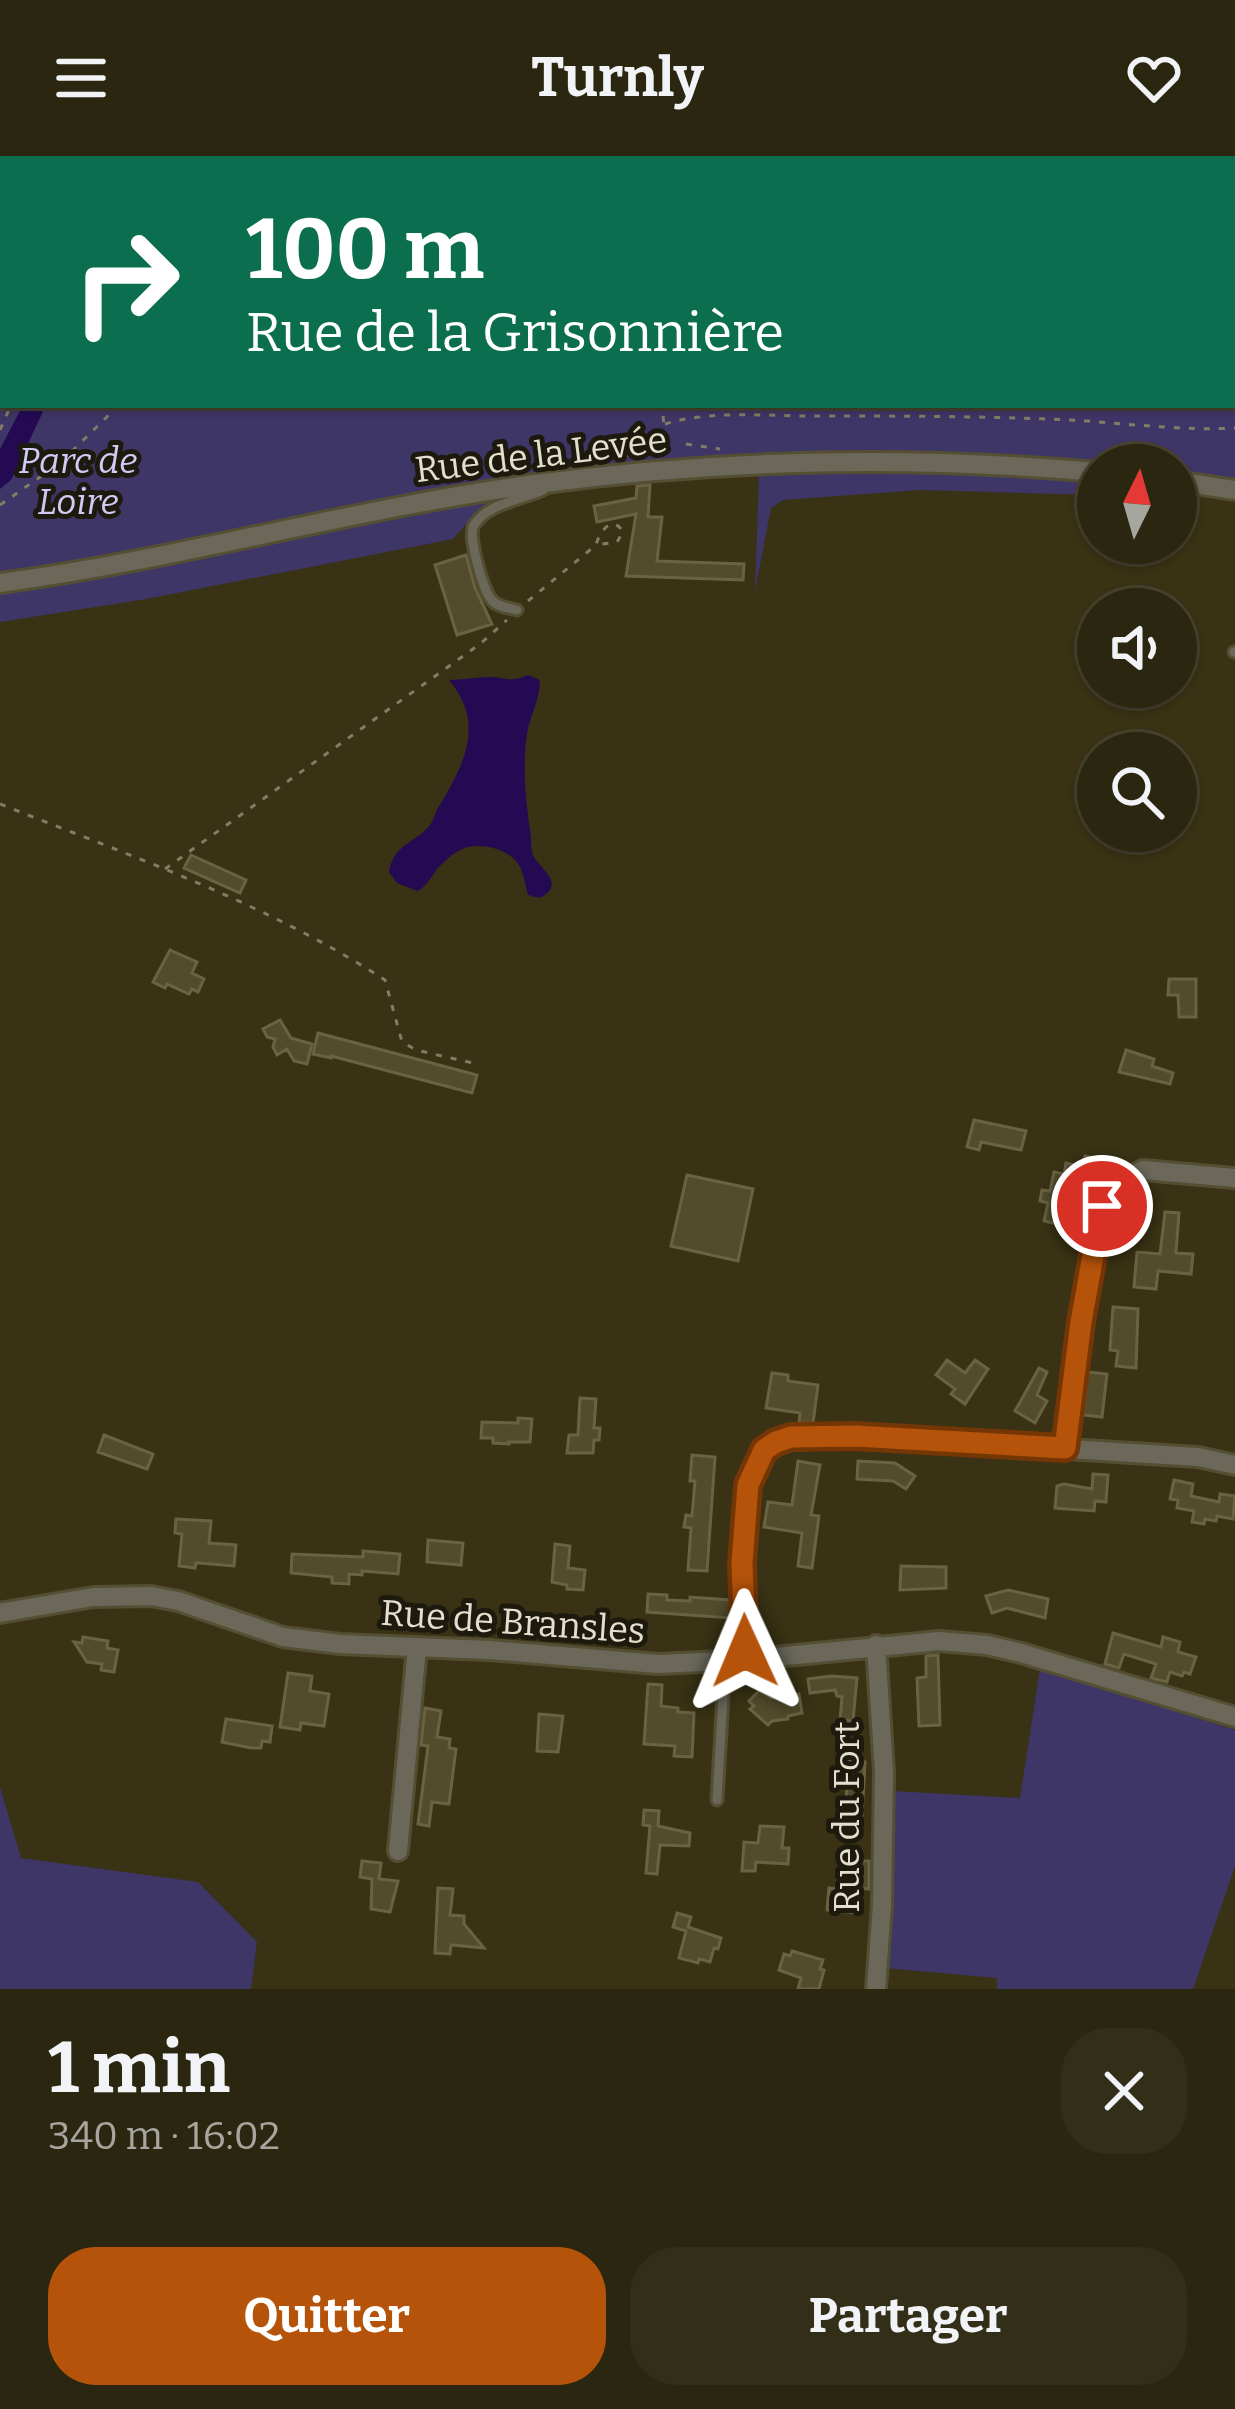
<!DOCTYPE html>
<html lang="fr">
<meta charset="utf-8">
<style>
:root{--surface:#2b260f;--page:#332e18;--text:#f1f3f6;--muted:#a6a59e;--line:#47432f;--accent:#b45309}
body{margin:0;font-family:Bitter,serif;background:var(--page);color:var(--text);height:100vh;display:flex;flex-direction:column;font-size:45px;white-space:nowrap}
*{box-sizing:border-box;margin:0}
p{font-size:39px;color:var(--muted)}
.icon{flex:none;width:66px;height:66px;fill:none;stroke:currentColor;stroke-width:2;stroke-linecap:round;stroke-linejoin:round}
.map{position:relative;height:1833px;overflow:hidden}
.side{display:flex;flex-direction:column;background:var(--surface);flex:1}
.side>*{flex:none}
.guide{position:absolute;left:0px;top:0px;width:1236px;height:252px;box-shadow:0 3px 9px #0004,0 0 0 3px var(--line);background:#0b6e4f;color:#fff;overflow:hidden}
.needle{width:78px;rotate:5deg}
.fabs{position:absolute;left:1077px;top:288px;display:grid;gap:24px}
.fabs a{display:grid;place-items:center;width:120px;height:120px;border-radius:50%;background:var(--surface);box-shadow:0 3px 9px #0004,0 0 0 3px var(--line);font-size:60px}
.pin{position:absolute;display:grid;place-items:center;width:102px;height:102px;color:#fff;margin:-51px;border:6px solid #fff;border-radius:50%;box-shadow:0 3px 12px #0007}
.me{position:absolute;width:132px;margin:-66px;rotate:359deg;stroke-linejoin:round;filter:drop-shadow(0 0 9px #0008)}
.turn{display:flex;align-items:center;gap:42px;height:252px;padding:0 48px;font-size:54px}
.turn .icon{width:156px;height:156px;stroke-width:2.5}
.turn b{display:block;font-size:84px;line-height:102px}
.round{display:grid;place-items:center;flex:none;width:126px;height:126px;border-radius:48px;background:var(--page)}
.summary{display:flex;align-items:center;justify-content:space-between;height:204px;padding:0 48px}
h1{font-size:72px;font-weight:700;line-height:90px}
.primary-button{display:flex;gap:24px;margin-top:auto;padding:24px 48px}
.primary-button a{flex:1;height:138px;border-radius:48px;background:var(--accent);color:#fff;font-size:48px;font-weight:700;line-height:138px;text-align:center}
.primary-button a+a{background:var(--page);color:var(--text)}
header{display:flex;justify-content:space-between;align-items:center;height:156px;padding:0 48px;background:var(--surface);font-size:54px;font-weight:700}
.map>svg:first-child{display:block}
.green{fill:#3f3668;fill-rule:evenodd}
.water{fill:#240a53}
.building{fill:#524b2c;stroke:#696243;stroke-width:3}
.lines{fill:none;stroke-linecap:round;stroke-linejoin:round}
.service-casing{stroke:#544e32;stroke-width:15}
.minor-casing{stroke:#544e32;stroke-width:24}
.path{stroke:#827d64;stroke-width:3;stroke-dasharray:6 9;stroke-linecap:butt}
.service{stroke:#6b685a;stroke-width:9}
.minor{stroke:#6b685a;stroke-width:18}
.route-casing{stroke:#753606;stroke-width:30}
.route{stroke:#b45309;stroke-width:21}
.labels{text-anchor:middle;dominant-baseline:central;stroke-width:10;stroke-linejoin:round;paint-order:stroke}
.street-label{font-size:36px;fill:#e2dfcd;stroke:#1d1a0d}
.park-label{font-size:36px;font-style:italic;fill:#d0cbf6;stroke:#1d1a0d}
</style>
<header><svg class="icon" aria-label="menu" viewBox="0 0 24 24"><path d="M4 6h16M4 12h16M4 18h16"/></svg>Turnly<svg class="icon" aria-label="heart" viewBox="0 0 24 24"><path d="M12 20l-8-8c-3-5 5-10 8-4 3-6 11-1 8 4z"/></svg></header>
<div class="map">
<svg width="1235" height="1833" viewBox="0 0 1235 1833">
<rect width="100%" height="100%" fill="#393214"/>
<!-- green -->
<path class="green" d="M 0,0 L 1235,0 L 1235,326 L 1176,316 L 1176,309 L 1126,309 L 1051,302 L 894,298 L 562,320 L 0,418 ZM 3,3 L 1233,3 L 1233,249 L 3,249 Z
M 890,311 L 1098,321 L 1098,339 L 920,334 L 783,344 L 771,352 L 755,435 L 759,318 Z
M 519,336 L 477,356 L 453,383 L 146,443 L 0,466 L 0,432 Z
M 1040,1513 L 1235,1574 L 1235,1710 L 1193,1833 L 997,1833 L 997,1822 L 885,1812 L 893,1635 L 1020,1642 Z
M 0,1631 L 21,1702 L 198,1726 L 257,1786 L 251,1833 L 0,1833 Z"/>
<!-- water -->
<path class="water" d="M 23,249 L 46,249 L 11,324 L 0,333 L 0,293 Z
M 528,519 L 540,524 C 540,543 530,560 527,578 C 522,613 526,646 531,681 C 531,687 531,694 533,699 C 538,711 563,725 546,738 C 539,744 536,741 528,739 C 526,731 524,719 520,711 C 512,694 485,687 468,691 C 459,693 449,701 443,707 C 432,716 431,727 418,735 L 397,727 L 389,716 C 394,687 415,688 430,669 C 434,664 435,657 438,652 C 464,609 486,568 449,524 C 463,524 477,521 489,521 C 505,521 512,527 528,519 Z"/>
<!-- building -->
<path class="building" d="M 650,329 L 648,361 L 662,361 L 657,405 L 744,408 L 743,424 L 626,420 L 636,358 L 597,366 L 594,350 L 636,342 L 637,330 Z
M 466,399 L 475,432 L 492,468 L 457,479 L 435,409 Z
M 191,699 L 246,724 L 240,737 L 184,712 Z
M 170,794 L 197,806 L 192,817 L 204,823 L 198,836 L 192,833 L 189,838 L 167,828 L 165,832 L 153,826 Z
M 1169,823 L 1196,823 L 1196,861 L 1179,861 L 1178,839 L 1168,839 Z
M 280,864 L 291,882 L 312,888 L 307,908 L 294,905 L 287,893 L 277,899 L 273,891 L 275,883 L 267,881 L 263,873 Z
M 318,877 L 477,919 L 472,937 L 331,900 L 331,902 L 313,898 Z
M 1126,894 L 1154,903 L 1152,910 L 1173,917 L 1170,928 L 1119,916 Z
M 974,964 L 1026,975 L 1021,994 L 981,986 L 979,994 L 967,991 Z
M 1085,1000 L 1103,1004 L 1097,1032 L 1066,1025 L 1060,1053 L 1087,1058 L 1084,1075 L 1044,1065 L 1048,1047 L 1040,1045 L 1042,1034 L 1050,1035 L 1054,1016 L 1064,1018 L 1066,1007 L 1082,1011 Z
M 687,1019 L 753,1033 L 738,1105 L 671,1090 Z
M 1165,1056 L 1179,1057 L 1176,1097 L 1193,1098 L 1191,1118 L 1158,1115 L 1156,1133 L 1134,1131 L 1137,1096 L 1160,1098 Z
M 1113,1151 L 1138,1153 L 1136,1212 L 1116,1210 L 1118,1195 L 1110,1194 Z
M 947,1204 L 965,1217 L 975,1204 L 988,1213 L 965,1248 L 951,1238 L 955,1233 L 936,1219 Z
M 1039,1212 L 1047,1216 L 1037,1239 L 1047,1245 L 1035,1267 L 1015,1255 Z
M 1088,1216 L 1107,1218 L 1102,1261 L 1083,1259 Z
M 772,1217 L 788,1219 L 788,1225 L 818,1229 L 813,1267 L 799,1267 L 800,1257 L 766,1252 Z
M 580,1242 L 596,1243 L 594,1272 L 600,1272 L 599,1284 L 594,1284 L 593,1297 L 567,1297 L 569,1279 L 578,1279 Z
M 518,1262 L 532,1263 L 530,1286 L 509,1286 L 509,1288 L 493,1287 L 493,1282 L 481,1282 L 482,1266 L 518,1267 Z
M 104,1279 L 153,1298 L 147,1313 L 98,1296 Z
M 692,1299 L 715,1301 L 707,1415 L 688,1414 L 691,1372 L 684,1371 L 686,1359 L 692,1360 L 695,1325 L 690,1325 Z
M 798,1305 L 820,1309 L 811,1359 L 819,1360 L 812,1412 L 798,1410 L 802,1377 L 764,1371 L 768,1346 L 792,1349 Z
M 858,1305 L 895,1307 L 915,1320 L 906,1333 L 893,1325 L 857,1323 Z
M 1093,1318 L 1108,1319 L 1106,1346 L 1095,1345 L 1094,1355 L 1055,1352 L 1057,1330 L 1064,1328 L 1092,1333 Z
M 1174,1324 L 1193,1328 L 1191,1340 L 1219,1346 L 1220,1338 L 1235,1340 L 1233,1363 L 1217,1360 L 1216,1365 L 1205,1363 L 1204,1368 L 1192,1366 L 1194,1355 L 1177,1352 L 1178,1344 L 1170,1343 Z
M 176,1363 L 211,1365 L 209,1387 L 236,1389 L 234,1410 L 199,1407 L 196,1407 L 195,1412 L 179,1410 L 182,1378 L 175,1377 Z
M 428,1384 L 463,1387 L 461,1409 L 427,1406 Z
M 555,1388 L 570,1390 L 568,1412 L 585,1414 L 583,1434 L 567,1433 L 567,1429 L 552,1426 Z
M 363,1395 L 400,1398 L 398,1418 L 362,1415 L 362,1419 L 349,1418 L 349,1428 L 332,1427 L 332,1421 L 291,1417 L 292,1398 L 363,1401 Z
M 901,1410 L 946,1411 L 946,1432 L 900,1434 Z
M 1008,1434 L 1048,1443 L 1045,1462 L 1007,1452 L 992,1457 L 986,1440 Z
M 648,1438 L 667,1439 L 667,1444 L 690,1445 L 690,1441 L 730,1444 L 731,1462 L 647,1456 Z
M 1113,1477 L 1161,1491 L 1163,1481 L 1180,1486 L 1178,1496 L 1196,1501 L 1190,1518 L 1184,1516 L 1182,1520 L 1170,1516 L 1167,1526 L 1151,1522 L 1156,1508 L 1124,1498 L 1119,1512 L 1105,1508 Z
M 83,1481 L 108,1485 L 107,1492 L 118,1494 L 114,1516 L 101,1514 L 102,1508 L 87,1506 L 74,1486 L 82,1487 Z
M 938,1499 L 940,1569 L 919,1570 L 917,1522 L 926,1521 L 926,1500 Z
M 288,1517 L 312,1520 L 310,1535 L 329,1538 L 324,1570 L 301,1567 L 300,1574 L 280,1571 Z
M 831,1520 L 857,1522 L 853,1565 L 840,1564 L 842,1541 L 837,1540 L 835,1534 L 810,1537 L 808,1523 Z
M 648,1528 L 662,1529 L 661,1550 L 678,1552 L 678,1556 L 694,1557 L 692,1601 L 674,1600 L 675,1590 L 644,1588 Z
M 760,1534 L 771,1542 L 799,1538 L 802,1557 L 788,1560 L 788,1563 L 772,1565 L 768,1569 L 750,1553 L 754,1550 L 749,1545 Z
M 425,1552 L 441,1555 L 437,1581 L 450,1583 L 449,1592 L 456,1593 L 449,1648 L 432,1646 L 429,1670 L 418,1668 L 428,1590 L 421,1589 Z
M 539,1558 L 563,1560 L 558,1596 L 537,1595 Z
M 226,1563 L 272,1570 L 270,1586 L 262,1585 L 261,1592 L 251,1592 L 222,1586 Z
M 849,1605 L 865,1606 L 862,1659 L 845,1658 Z
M 644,1654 L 659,1655 L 658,1670 L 690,1677 L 689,1690 L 660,1689 L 657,1718 L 646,1717 L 650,1670 L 643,1669 Z
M 760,1670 L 784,1671 L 782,1692 L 789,1692 L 788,1708 L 756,1706 L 755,1715 L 742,1715 L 744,1686 L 758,1687 Z
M 362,1705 L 381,1707 L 379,1723 L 398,1725 L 390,1756 L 371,1753 L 372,1723 L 360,1721 Z
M 858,1705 L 869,1705 L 869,1733 L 860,1732 L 858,1757 L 827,1754 L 829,1732 L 836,1733 L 837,1723 L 847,1725 L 848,1709 Z
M 438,1732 L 453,1733 L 450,1759 L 464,1760 L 464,1768 L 484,1792 L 451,1789 L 450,1798 L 435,1797 Z
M 677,1757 L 691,1761 L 688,1771 L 721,1782 L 718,1793 L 714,1792 L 710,1806 L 699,1803 L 698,1807 L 679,1802 L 686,1775 L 673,1771 Z
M 792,1795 L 823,1804 L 820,1813 L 824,1814 L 819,1833 L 798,1833 L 801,1822 L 779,1814 L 784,1798 L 790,1800 Z"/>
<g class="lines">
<!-- service casing -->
<g class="service-casing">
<path id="service" d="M 517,454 C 509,452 496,451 491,443 C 483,433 467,379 474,369 C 488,347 521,344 543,334
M 1234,496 L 1235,496
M 717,1644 L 725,1505"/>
</g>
<!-- minor casing -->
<g class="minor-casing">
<path id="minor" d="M 1176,325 L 1235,334
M 0,427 C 180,403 356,352 536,328 C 722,303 912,300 1098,316
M 1065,1292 L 1081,1166 L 1102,1050 L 1114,1033 L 1127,1022 L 1143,1014 L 1235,1022
M 0,1457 L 93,1441 L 151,1440 L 178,1445 L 283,1481 L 340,1488 L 489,1494 L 658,1508 L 745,1504 L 939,1485 L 987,1489 L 1021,1497 L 1235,1561
M 876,1489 L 884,1616 L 882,1749 L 876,1833
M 745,1504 L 743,1407 L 748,1329 L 764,1294 L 776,1285 L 791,1281 L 855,1280 L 1198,1301 L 1235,1309
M 398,1695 L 417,1491"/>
</g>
<!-- path -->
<path class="path" d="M 17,3 L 18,0
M 127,3 L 130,0
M 235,3 L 236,0
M 399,3 L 403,0
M 674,3 L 675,0
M 1035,3 L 1058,0
M 0,29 L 3,25
M 0,37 L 3,38
M 0,83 L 3,78
M 0,148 L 3,154
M 0,173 L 3,171
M 665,268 C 711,254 764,260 812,260 C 898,260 984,260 1070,264 C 1125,267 1180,275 1235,272
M 0,274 L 11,249
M 686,288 L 720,293
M 622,301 C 655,291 670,286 661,249
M 0,349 L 60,307 L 119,249
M 528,445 L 596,389 C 599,377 612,357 623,376 L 617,386 L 596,389
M 0,648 C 131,700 266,747 385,824 L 402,886 L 416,894 L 477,908
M 165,713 L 480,488 L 507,464"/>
<!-- service -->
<use href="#service" class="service"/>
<!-- minor -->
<use href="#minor" class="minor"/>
</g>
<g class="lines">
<!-- route casing -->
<g class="route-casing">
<path id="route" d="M 745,1495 L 742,1407 L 748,1329 L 764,1294 L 776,1286 L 791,1281 L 855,1280 L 1065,1292 L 1081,1166 L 1102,1050"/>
</g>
<!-- route -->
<use href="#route" class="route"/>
</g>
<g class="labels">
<!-- street labels -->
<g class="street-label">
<text transform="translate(541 299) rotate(-7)">Rue de la Levée</text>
<text transform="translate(513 1466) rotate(4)">Rue de Bransles</text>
<text transform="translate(847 1661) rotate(-90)">Rue du Fort</text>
</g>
<!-- park labels -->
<g class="park-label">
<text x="78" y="305">Parc de<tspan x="78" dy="41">Loire</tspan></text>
</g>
</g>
</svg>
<div class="fabs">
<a><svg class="needle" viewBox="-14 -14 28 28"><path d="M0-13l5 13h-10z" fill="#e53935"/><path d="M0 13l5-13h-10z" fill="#a6a59e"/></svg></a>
<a><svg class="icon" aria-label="sound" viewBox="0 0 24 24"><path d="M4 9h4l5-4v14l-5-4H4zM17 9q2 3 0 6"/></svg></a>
<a><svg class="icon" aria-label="search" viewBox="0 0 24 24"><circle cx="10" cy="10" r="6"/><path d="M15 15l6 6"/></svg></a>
</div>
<div class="pin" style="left:1102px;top:1050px;background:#d93025"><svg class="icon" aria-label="arrive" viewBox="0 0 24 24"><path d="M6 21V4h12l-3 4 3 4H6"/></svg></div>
<svg class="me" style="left:745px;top:1495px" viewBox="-20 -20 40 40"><path d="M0-17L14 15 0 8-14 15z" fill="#b45309" stroke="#fff" stroke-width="4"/></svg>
<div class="guide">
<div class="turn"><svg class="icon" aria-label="right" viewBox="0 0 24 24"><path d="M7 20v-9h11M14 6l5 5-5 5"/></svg><div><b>100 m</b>Rue de la Grisonnière</div></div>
</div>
</div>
<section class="side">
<div class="summary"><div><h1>1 min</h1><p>340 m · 16:02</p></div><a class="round"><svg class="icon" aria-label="close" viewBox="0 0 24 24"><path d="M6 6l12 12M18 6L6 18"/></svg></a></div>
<div class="primary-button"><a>Quitter</a><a>Partager</a></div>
</section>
